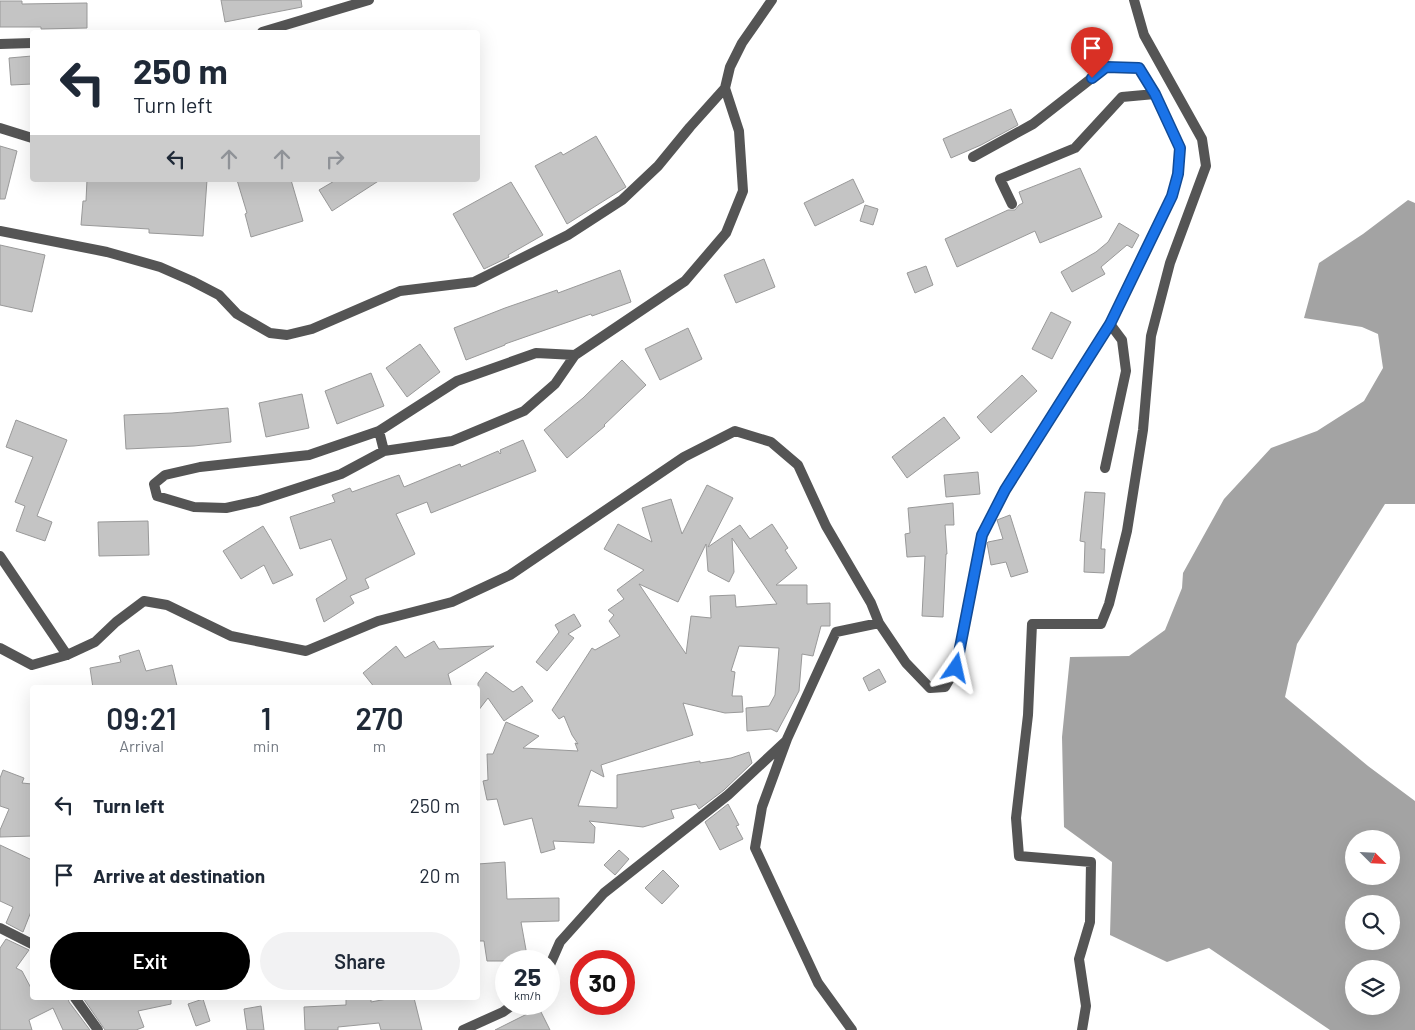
<!DOCTYPE html>
<style>
:root{--surface:#fff;--page:#f2f2f3;--text:#1f2937;--muted:#747a83;--accent:#000}
body{margin:0;font-family:Barlow,sans-serif;background:var(--page);color:var(--text);height:100vh;display:flex;flex-direction:column;font-size:19px;white-space:nowrap}
*{box-sizing:border-box;margin:0}
p{font-size:16px;color:var(--muted)}
.icon{flex:none;width:28px;height:28px;fill:none;stroke:currentColor;stroke-width:2;stroke-linecap:round;stroke-linejoin:round}
.map{position:relative;flex:1;overflow:hidden}
.sheet{position:absolute;left:30px;top:685px;width:450px;height:315px;display:flex;flex-direction:column;background:var(--surface);border-radius:5px;box-shadow:0 5px 20px #0002}
.sheet>*{flex:none}
.banner{position:absolute;left:30px;top:30px;width:450px;height:152px;border-radius:5px;box-shadow:0 5px 20px #0002;background:#fff;color:var(--text);overflow:hidden}
.needle{width:32px;rotate:114deg}
.buttons{position:absolute;left:1345px;top:830px;display:grid;gap:10px}
.buttons a{display:grid;place-items:center;width:55px;height:55px;border-radius:50%;background:var(--surface);box-shadow:0 5px 20px #0002;font-size:25px}
.speed{position:absolute;left:495px;top:950px;display:flex;gap:10px;font-size:25px;font-weight:700;text-align:center}
.speed>*{display:grid;place-content:center;width:65px;height:65px;border-radius:50%;background:var(--surface);box-shadow:0 5px 20px #0002;line-height:1}
.speed small{font-size:12px;font-weight:400}
.speed .limit{border:8px solid #d22;background:#fff;color:#111}
.pin{position:absolute;display:grid;place-items:center;width:42px;height:42px;color:#fff;margin:-51px -21px;border-radius:50% 50% 50% 0;rotate:-45deg;box-shadow:0 0 5px #0007}
.pin .icon{rotate:45deg}
.me{position:absolute;width:55px;margin:-28px;rotate:11deg;stroke-linejoin:round;filter:drop-shadow(0 0 4px #0008)}
.turn{display:flex;align-items:center;gap:18px;height:105px;padding:0 20px;font-size:22px}
.turn .icon{width:65px;height:65px;stroke-width:2.5}
.turn b{display:block;font-size:35px;line-height:42px}
.lanes{display:flex;align-items:center;height:48px;padding:0 20px;background:#0003;justify-content:center;gap:25px;direction:ltr}
.lanes .off{opacity:.35}
.eta{display:flex;justify-content:space-evenly;align-items:center;height:85px;text-align:center}
.eta b{font-size:30px;font-weight:600;line-height:35px}
.cta{display:flex;gap:10px;margin-top:auto;padding:10px 20px}
.cta a{flex:1;height:58px;border-radius:30px;background:var(--accent);color:#fff;font-size:20px;font-weight:600;line-height:58px;text-align:center}
.cta a+a{background:var(--page);color:var(--text)}
ul{padding:0;list-style:none}
li{display:flex;align-items:center;gap:15px;height:70px;padding:0 20px}
li div{flex:1}
li b{display:block;font-size:19px}
li em{font-style:normal}
.map>svg:first-child{display:block}
.water{fill:#a3a3a3;fill-rule:evenodd}
.building{fill:#c4c4c4;stroke:#999;fill-rule:evenodd}
.lines{fill:none;stroke-linecap:round;stroke-linejoin:round}
.minor{stroke:#555;stroke-width:10}
.route-casing{stroke:#114b97;stroke-width:12}
.route{stroke:#1a73e8;stroke-width:9}
</style>
<div class="map">
<svg width="1415" height="1030" viewBox="0 0 1415 1030">
<rect width="100%" height="100%" fill="#fff"/>
<!-- water -->
<path class="water" d="M 1408,200 L 1415,203 L 1415,504 L 1385,504 L 1297,644 L 1285,697 L 1368,766 L 1415,801 L 1415,1030 L 1330,1030 L 1209,948 L 1167,962 L 1110,935 L 1112,862 L 1064,827 L 1062,737 L 1070,657 L 1129,656 L 1165,630 L 1182,588 L 1183,573 L 1224,499 L 1271,448 L 1317,431 L 1364,401 L 1383,368 L 1378,334 L 1362,327 L 1304,318 L 1319,263 L 1363,234 ZM 1354,839 L 1391,839 L 1391,876 L 1354,876 ZM 1354,904 L 1391,904 L 1391,941 L 1354,941 ZM 1354,969 L 1391,969 L 1391,1006 L 1354,1006 Z"/>
<!-- building -->
<path class="building" d="M 221,0 L 301,0 L 302,7 L 225,22 Z
M 0,1 L 22,1 L 22,4 L 87,3 L 87,28 L 41,29 L 41,27 L 0,27 Z
M 32,56 L 32,84 L 11,85 L 9,58 Z
M 1011,109 L 1018,125 L 981,145 L 951,158 L 943,139 Z
M 596,136 L 626,187 L 567,224 L 535,166 L 561,152 L 563,155 Z
M 0,146 L 17,151 L 5,199 L 0,199 Z
M 1080,168 L 1102,217 L 1040,243 L 1035,231 L 957,267 L 945,239 L 1008,210 L 1015,210 L 1019,205 L 1023,203 L 1019,192 Z
M 853,179 L 864,202 L 815,226 L 804,203 Z
M 87,180 L 207,180 L 203,236 L 149,233 L 149,229 L 81,225 L 83,201 L 86,201 Z
M 237,180 L 291,180 L 303,221 L 251,237 L 245,214 L 247,213 Z
M 336,180 L 380,180 L 332,211 L 319,190 Z
M 511,182 L 543,235 L 508,255 L 509,257 L 484,269 L 453,214 Z
M 865,205 L 878,209 L 873,225 L 860,221 Z
M 1119,223 L 1139,235 L 1132,248 L 1127,245 L 1101,267 L 1105,274 L 1072,292 L 1061,272 L 1096,252 L 1108,242 Z
M 0,245 L 45,255 L 32,312 L 0,305 Z
M 764,259 L 775,287 L 736,303 L 724,275 Z
M 926,266 L 933,285 L 915,293 L 907,273 Z
M 620,270 L 631,302 L 592,316 L 591,314 L 505,344 L 505,345 L 466,360 L 454,328 L 505,308 L 557,290 L 558,293 Z
M 1051,312 L 1071,322 L 1052,359 L 1032,349 Z
M 688,328 L 702,359 L 660,380 L 645,349 Z
M 420,344 L 440,372 L 407,397 L 386,368 Z
M 622,360 L 646,385 L 604,425 L 605,426 L 567,458 L 544,430 L 583,398 Z
M 371,373 L 384,406 L 337,424 L 325,391 Z
M 1022,375 L 1037,391 L 991,433 L 977,417 Z
M 302,394 L 309,428 L 266,437 L 259,403 Z
M 228,408 L 231,442 L 194,446 L 126,449 L 124,415 L 172,413 Z
M 944,417 L 960,438 L 907,478 L 892,457 Z
M 16,420 L 67,440 L 37,516 L 52,522 L 45,541 L 16,531 L 25,506 L 15,502 L 33,457 L 6,447 Z
M 523,440 L 536,471 L 431,513 L 427,502 L 396,514 L 415,554 L 365,579 L 369,588 L 350,596 L 354,603 L 324,622 L 316,599 L 347,579 L 331,539 L 300,549 L 290,517 L 335,502 L 332,495 L 350,488 L 352,492 L 399,475 L 404,487 L 460,464 L 461,467 L 498,451 L 500,454 L 501,453 L 500,450 Z
M 978,472 L 980,494 L 946,497 L 944,475 Z
M 707,485 L 733,498 L 708,547 L 740,525 L 750,539 L 772,524 L 788,548 L 785,550 L 797,568 L 776,585 L 807,585 L 807,604 L 830,603 L 830,626 L 821,626 L 813,656 L 802,654 L 799,691 L 777,732 L 771,729 L 747,731 L 746,708 L 769,706 L 775,695 L 779,648 L 739,646 L 731,671 L 735,672 L 732,696 L 742,696 L 743,712 L 725,713 L 683,703 L 693,735 L 601,765 L 604,777 L 591,770 L 578,806 L 617,808 L 617,775 L 700,761 L 700,763 L 731,758 L 749,752 L 752,763 L 724,790 L 699,809 L 696,804 L 671,810 L 674,818 L 643,827 L 589,821 L 595,827 L 594,843 L 553,841 L 555,849 L 541,853 L 532,818 L 504,825 L 497,799 L 487,800 L 483,781 L 488,780 L 487,754 L 493,754 L 506,722 L 539,736 L 523,748 L 578,751 L 575,743 L 578,744 L 572,735 L 564,716 L 559,719 L 552,710 L 592,648 L 595,650 L 620,636 L 609,621 L 614,615 L 608,610 L 624,599 L 617,590 L 644,570 L 604,549 L 618,524 L 652,542 L 642,508 L 671,499 L 682,534 ZM 732,538 L 777,604 L 736,607 L 735,595 L 710,596 L 711,618 L 691,616 L 686,654 L 639,584 L 678,602 L 706,544 L 708,571 L 729,582 L 734,572 Z
M 1085,492 L 1105,493 L 1101,549 L 1105,549 L 1104,573 L 1084,572 L 1085,542 L 1080,541 Z
M 953,503 L 954,525 L 945,525 L 947,554 L 946,554 L 943,617 L 922,616 L 925,556 L 907,557 L 905,534 L 910,533 L 908,508 Z
M 1010,515 L 1028,572 L 1011,577 L 1006,562 L 991,565 L 987,543 L 988,542 L 1003,539 L 997,520 Z
M 148,521 L 149,555 L 99,556 L 98,522 Z
M 263,526 L 293,575 L 273,584 L 264,565 L 241,579 L 223,551 Z
M 574,614 L 581,626 L 568,634 L 574,638 L 547,671 L 536,662 L 559,632 L 555,625 Z
M 434,641 L 439,649 L 494,646 L 448,674 L 452,688 L 375,688 L 363,673 L 396,646 L 405,658 Z
M 139,650 L 146,671 L 172,665 L 177,686 L 170,688 L 93,688 L 90,668 L 121,662 L 119,656 Z
M 879,669 L 886,682 L 869,691 L 863,678 Z
M 486,672 L 513,692 L 522,686 L 533,701 L 504,721 L 488,698 L 478,711 L 478,683 Z
M 3,770 L 24,778 L 22,783 L 32,784 L 32,836 L 0,837 L 0,830 L 9,809 L 0,806 L 0,778 Z
M 728,804 L 739,825 L 736,826 L 743,839 L 720,850 L 705,822 Z
M 0,845 L 32,860 L 32,909 L 23,932 L 6,923 L 13,907 L 0,901 Z
M 619,850 L 629,859 L 615,875 L 604,865 Z
M 505,862 L 507,899 L 559,898 L 559,921 L 521,922 L 528,961 L 487,961 L 484,941 L 478,941 L 478,864 Z
M 663,870 L 679,886 L 662,904 L 645,888 Z
M 6,939 L 29,950 L 16,968 L 22,971 L 32,990 L 32,998 L 68,998 L 69,1002 L 90,1030 L 63,1030 L 53,1008 L 29,1020 L 32,1030 L 0,1030 L 0,948 Z
M 83,998 L 171,998 L 171,1004 L 138,1011 L 144,1027 L 136,1030 L 105,1030 Z
M 346,998 L 371,998 L 371,1002 L 392,998 L 414,998 L 422,1030 L 381,1030 L 379,1023 L 338,1027 L 338,1030 L 305,1030 L 304,1007 L 346,1005 Z
M 203,999 L 210,1021 L 196,1026 L 188,1004 Z
M 261,1006 L 264,1030 L 247,1030 L 244,1009 Z
M 539,1008 L 550,1030 L 495,1030 Z"/>
<g class="lines">
<!-- minor -->
<path class="minor" d="M 262,32 L 369,0
M 0,44 L 32,43
M 0,128 L 32,138
M 1012,204 L 1000,179 L 1075,148 L 1122,97 L 1155,94
M 0,231 L 107,252 L 160,267 L 192,281 L 219,295 L 237,314 L 270,333 L 287,335 L 312,329 L 400,291 L 474,282 L 568,235 L 622,200 L 658,166 L 690,127 L 725,88
M 575,355 L 536,353 L 457,381 L 379,431 L 309,455 L 200,467 L 165,475 L 154,484 L 157,496 L 194,507 L 226,508 L 258,501 L 341,474 L 384,451 L 452,441 L 524,411 L 555,384 L 575,355 L 685,281 L 726,233 L 743,191 L 739,131 L 725,88 L 730,67 L 742,43 L 772,0
M 379,431 L 384,451
M 1105,468 L 1126,371 L 1122,340 L 1110,324
M 0,556 L 67,655
M 0,648 L 32,665 L 67,655 L 95,642 L 116,622 L 144,601 L 167,605 L 231,636 L 306,651 L 378,621 L 452,602 L 510,575 L 684,457 L 735,431 L 771,442 L 798,465 L 826,526 L 871,603 L 879,623 L 906,663 L 930,688 L 945,687 L 956,668 L 982,535 L 1005,490 L 1110,324 L 1172,196 L 1178,174 L 1180,148 L 1155,94 L 1139,68 L 1106,67 L 1033,124 L 973,157
M 0,928 L 32,944
M 549,967 L 560,942 L 604,893 L 728,795 L 785,742
M 75,998 L 98,1030
M 463,1030 L 503,1012 L 514,1004
M 852,1030 L 818,983 L 755,848 L 762,807 L 787,739 L 836,632 L 879,623
M 1082,1030 L 1086,1006 L 1079,959 L 1090,922 L 1091,862 L 1019,856 L 1016,818 L 1028,715 L 1032,624 L 1101,624 L 1109,604 L 1127,531 L 1143,430 L 1151,336 L 1170,263 L 1206,166 L 1202,139 L 1144,35 L 1134,0"/>
</g>
<g class="lines">
<!-- route casing -->
<g class="route-casing">
<path id="route" d="M 956,668 L 982,535 L 1005,490 L 1110,324 L 1172,196 L 1178,174 L 1180,148 L 1155,94 L 1139,68 L 1106,67 L 1092,78"/>
</g>
<!-- route -->
<use href="#route" class="route"/>
</g>
</svg>
<div class="buttons">
<a><svg class="needle" viewBox="-14 -14 28 28"><path d="M0-13l5 13h-10z" fill="#e53935"/><path d="M0 13l5-13h-10z" fill="#747a83"/></svg></a>
<a><svg class="icon" aria-label="search" viewBox="0 0 24 24"><circle cx="10" cy="10" r="6"/><path d="M15 15l6 6"/></svg></a>
<a><svg class="icon" aria-label="layers" viewBox="0 0 24 24"><path d="M12 4l9 5-9 5-9-5zM3 14l9 5 9-5"/></svg></a>
</div>
<div class="speed"><div>25<small>km/h</small></div><div class="limit">30</div></div>
<div class="pin" style="left:1092px;top:78px;background:#d93025"><svg class="icon" aria-label="arrive" viewBox="0 0 24 24"><path d="M6 21V4h12l-3 4 3 4H6"/></svg></div>
<svg class="me" style="left:956px;top:668px" viewBox="-20 -20 40 40"><path d="M0-17L14 15 0 8-14 15z" fill="#1a73e8" stroke="#fff" stroke-width="4"/></svg>
<div class="banner">
<div class="turn"><svg class="icon" aria-label="left" viewBox="0 0 24 24"><path d="M17 20v-9H6M10 6l-5 5 5 5"/></svg><div><b>250 m</b>Turn left</div></div>
<div class="lanes"><svg class="icon" aria-label="left" viewBox="0 0 24 24"><path d="M17 20v-9H6M10 6l-5 5 5 5"/></svg><svg class="icon off" aria-label="ahead" viewBox="0 0 24 24"><path d="M12 20V5M6 11l6-6 6 6"/></svg><svg class="icon off" aria-label="ahead" viewBox="0 0 24 24"><path d="M12 20V5M6 11l6-6 6 6"/></svg><svg class="icon off" aria-label="right" viewBox="0 0 24 24"><path d="M7 20v-9h11M14 6l5 5-5 5"/></svg></div>
</div>
<section class="sheet">
<div class="eta">
<div><b>09:21</b><p>Arrival</p></div>
<div><b>1</b><p>min</p></div>
<div><b>270</b><p>m</p></div>
</div>
<ul>
<li><svg class="icon" aria-label="left" viewBox="0 0 24 24"><path d="M17 20v-9H6M10 6l-5 5 5 5"/></svg><div><b>Turn left</b></div><em>250 m</em></li>
<li><svg class="icon" aria-label="arrive" viewBox="0 0 24 24"><path d="M6 21V4h12l-3 4 3 4H6"/></svg><div><b>Arrive at destination</b></div><em>20 m</em></li>
</ul>
<div class="cta"><a>Exit</a><a>Share</a></div>
</section>
</div>
